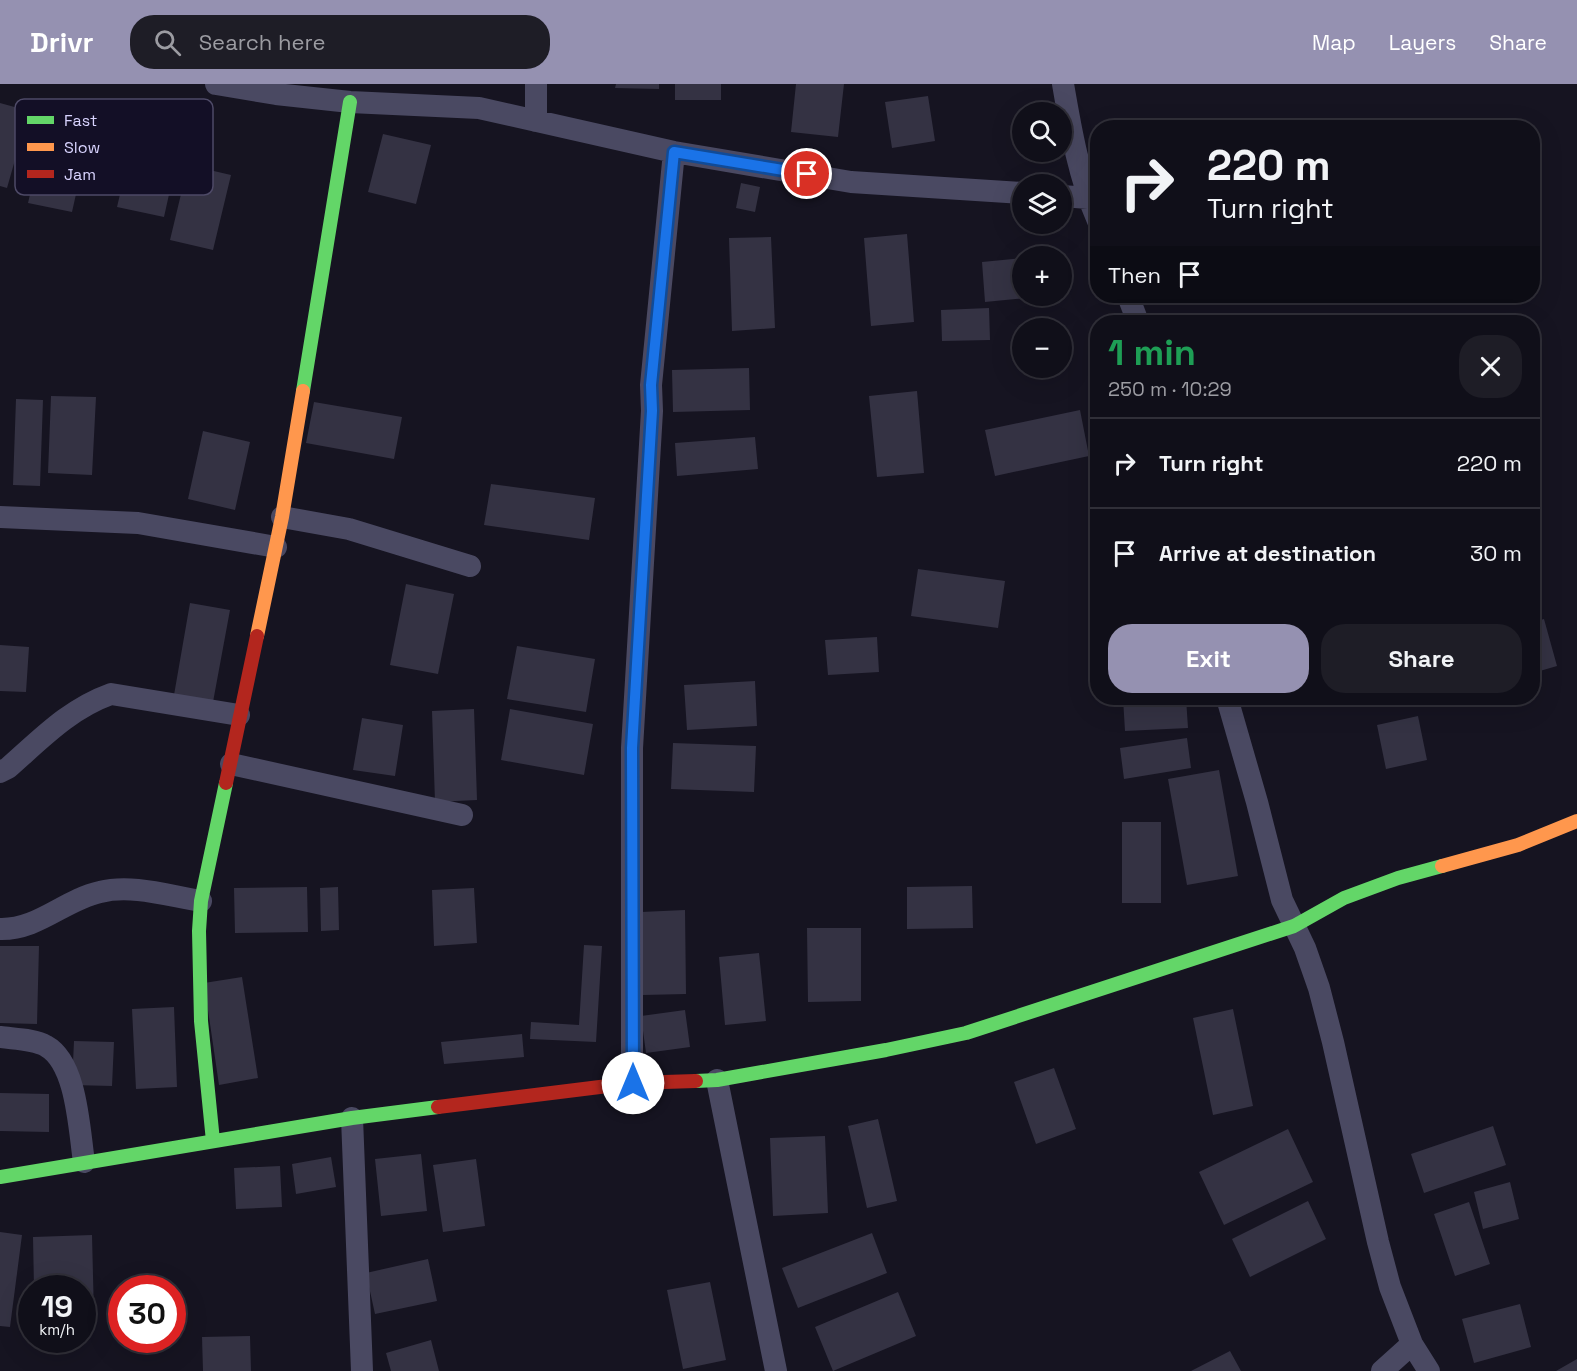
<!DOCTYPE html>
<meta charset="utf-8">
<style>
:root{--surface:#100f19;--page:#1e1d26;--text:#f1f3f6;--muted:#9c9ca2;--line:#302f38;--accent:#9591b1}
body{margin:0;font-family:"Space Grotesk",sans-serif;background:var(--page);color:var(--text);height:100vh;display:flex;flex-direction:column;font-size:22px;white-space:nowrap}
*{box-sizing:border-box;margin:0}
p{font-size:20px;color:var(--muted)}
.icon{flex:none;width:33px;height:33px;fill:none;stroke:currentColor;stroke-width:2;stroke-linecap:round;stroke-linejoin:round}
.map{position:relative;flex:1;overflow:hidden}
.panel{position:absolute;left:1090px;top:231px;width:450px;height:390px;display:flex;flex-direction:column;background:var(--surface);border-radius:24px;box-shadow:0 6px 24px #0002,0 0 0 2px var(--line)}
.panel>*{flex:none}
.hud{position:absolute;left:1090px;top:36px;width:450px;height:183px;border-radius:24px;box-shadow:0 6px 24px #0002,0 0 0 2px var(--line);background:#100f19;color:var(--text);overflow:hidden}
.fabs{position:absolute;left:1012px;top:18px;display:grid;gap:12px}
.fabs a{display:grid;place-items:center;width:60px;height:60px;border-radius:50%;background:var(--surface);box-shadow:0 6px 24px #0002,0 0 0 2px var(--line);font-size:30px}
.speed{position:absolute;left:18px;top:1191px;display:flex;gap:12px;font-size:30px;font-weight:700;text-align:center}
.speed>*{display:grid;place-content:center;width:78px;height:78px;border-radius:50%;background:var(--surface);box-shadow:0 6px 24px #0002,0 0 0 2px var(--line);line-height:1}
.speed small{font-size:15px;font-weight:400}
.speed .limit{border:9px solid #d22;background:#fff;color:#111}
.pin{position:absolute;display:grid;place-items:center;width:51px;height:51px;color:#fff;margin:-26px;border:3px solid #fff;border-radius:50%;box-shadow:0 2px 6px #0007}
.me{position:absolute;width:66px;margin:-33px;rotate:0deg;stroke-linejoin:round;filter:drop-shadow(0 0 4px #0008)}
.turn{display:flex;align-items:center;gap:21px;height:126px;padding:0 18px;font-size:27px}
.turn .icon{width:78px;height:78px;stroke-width:2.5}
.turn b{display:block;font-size:42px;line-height:51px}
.then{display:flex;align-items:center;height:57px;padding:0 18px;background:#0003;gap:12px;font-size:22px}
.round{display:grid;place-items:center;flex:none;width:63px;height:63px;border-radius:24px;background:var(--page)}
.head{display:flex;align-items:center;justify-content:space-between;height:102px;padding:0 18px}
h1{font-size:36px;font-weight:800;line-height:45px;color:#1e9e55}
.action{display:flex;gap:12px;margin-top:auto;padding:12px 18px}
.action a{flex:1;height:69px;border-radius:24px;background:var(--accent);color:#fff;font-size:24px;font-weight:800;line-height:69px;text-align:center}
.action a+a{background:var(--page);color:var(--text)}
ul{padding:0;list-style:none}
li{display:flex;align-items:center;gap:18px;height:90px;padding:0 18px;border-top:2px solid var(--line)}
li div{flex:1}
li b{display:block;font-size:22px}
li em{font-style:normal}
header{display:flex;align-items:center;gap:36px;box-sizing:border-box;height:84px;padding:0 30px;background:var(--accent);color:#fff}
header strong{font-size:28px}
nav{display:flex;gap:33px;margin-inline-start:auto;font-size:21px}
.search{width:420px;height:54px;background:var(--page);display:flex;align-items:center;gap:15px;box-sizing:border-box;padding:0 21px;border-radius:24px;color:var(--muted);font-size:22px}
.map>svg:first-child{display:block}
.building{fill:#343243}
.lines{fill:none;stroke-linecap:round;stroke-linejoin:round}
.street{stroke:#4a4962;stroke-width:22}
.fast{stroke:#63d668;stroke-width:14}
.slow{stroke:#ff974d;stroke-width:14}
.jam{stroke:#b3261e;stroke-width:14}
.route-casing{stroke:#114b97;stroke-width:15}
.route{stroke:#1a73e8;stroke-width:10}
.key{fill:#130f26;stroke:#4e4a67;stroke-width:1.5}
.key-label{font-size:16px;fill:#d9d4ff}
</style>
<header>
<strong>Drivr</strong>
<div class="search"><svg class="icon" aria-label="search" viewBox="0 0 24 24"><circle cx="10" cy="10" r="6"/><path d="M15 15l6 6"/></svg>Search here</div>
<nav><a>Map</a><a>Layers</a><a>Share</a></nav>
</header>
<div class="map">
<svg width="1577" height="1287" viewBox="0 0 1577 1287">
<rect width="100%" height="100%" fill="#161421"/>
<!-- building -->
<path class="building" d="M 616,0 L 659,0 L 659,5 L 615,4 Z
M 675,0 L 721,0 L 721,16 L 675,16 Z
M 796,0 L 844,0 L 838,53 L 791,48 Z
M 928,12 L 935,57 L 892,64 L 885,18 Z
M 0,19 L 29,27 L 7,104 L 0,102 Z
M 50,24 L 93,34 L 72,128 L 28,119 Z
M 383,50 L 431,61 L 416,120 L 368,108 Z
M 134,51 L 180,61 L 164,133 L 117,123 Z
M 188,81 L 231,91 L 213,166 L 170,156 Z
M 741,99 L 760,103 L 755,128 L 736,124 Z
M 907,150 L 914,238 L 871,242 L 864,154 Z
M 771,153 L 775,244 L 732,247 L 729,154 Z
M 1023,174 L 1023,212 L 1037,212 L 1037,213 L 985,218 L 982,178 Z
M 989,224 L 990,256 L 942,257 L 941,226 Z
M 749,284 L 750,326 L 673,328 L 672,286 Z
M 917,307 L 924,389 L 877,393 L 869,312 Z
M 51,312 L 96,313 L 92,391 L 48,389 Z
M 16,315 L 43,316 L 40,402 L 13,401 Z
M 314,318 L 402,333 L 394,375 L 306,359 Z
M 1080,326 L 1089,372 L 995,392 L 985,346 Z
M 203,347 L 250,358 L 235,426 L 188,415 Z
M 755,353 L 758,385 L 677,392 L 675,359 Z
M 491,400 L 595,414 L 589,456 L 484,441 Z
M 918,485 L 1005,497 L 998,544 L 911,532 Z
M 406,500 L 454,510 L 438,590 L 390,581 Z
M 190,519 L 230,526 L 213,618 L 174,611 Z
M 1544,535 L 1557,582 L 1533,589 L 1533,538 Z
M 877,553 L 879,588 L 828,591 L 825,556 Z
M 0,561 L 29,563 L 26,608 L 0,607 Z
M 517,562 L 595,575 L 586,628 L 507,615 Z
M 755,597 L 757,642 L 687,646 L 684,601 Z
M 1123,614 L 1186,614 L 1188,644 L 1125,647 Z
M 474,625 L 477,716 L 435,718 L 432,627 Z
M 510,625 L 593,640 L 584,691 L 501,676 Z
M 1418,632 L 1427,676 L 1386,685 L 1377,641 Z
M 362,634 L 403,641 L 395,692 L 353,686 Z
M 1187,654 L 1191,684 L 1124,695 L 1120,664 Z
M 673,659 L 756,662 L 754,708 L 671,705 Z
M 1219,686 L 1238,792 L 1187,801 L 1168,695 Z
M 1122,738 L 1161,738 L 1161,819 L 1122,819 Z
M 972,802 L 973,844 L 907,845 L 907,803 Z
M 307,803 L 308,848 L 235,849 L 234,804 Z
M 338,803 L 339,846 L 321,847 L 320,804 Z
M 474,804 L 477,859 L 434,862 L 432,806 Z
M 685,826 L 686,910 L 643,911 L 641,828 Z
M 807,844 L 861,844 L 861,917 L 808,918 Z
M 584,861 L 602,862 L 596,958 L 530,955 L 531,938 L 579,941 Z
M 0,862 L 39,862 L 37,940 L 0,939 Z
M 759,869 L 766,937 L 725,941 L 719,873 Z
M 242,893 L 258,994 L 219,1001 L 204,899 Z
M 174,923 L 177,1003 L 136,1005 L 132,925 Z
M 1233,925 L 1253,1022 L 1213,1031 L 1193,934 Z
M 685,926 L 690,963 L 646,969 L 641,932 Z
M 522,950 L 524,973 L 444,980 L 441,958 Z
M 74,957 L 114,958 L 112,1002 L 72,1001 Z
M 1054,984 L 1076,1045 L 1036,1060 L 1014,998 Z
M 0,1009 L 49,1010 L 49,1048 L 0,1047 Z
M 878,1035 L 897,1117 L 867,1124 L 848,1042 Z
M 1493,1042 L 1506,1081 L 1424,1109 L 1411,1070 Z
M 1288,1045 L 1313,1098 L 1224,1141 L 1199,1088 Z
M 825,1052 L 828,1129 L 773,1132 L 770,1054 Z
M 421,1070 L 427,1127 L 381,1132 L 375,1075 Z
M 331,1073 L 336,1103 L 296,1110 L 292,1080 Z
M 476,1075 L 485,1142 L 443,1148 L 433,1081 Z
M 280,1082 L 282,1123 L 236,1125 L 234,1084 Z
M 1510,1098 L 1519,1135 L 1483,1145 L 1474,1108 Z
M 1308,1117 L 1326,1155 L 1250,1193 L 1232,1155 Z
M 1469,1118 L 1490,1180 L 1455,1192 L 1434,1130 Z
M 0,1148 L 22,1151 L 10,1243 L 0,1242 Z
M 872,1149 L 887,1189 L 798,1224 L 782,1184 Z
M 92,1151 L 94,1232 L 82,1232 L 82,1204 L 34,1204 L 33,1153 Z
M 428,1175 L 437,1217 L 375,1230 L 366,1189 Z
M 710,1198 L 726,1276 L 683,1285 L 667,1206 Z
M 898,1208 L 916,1252 L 833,1287 L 815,1243 Z
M 1520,1220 L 1531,1263 L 1474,1279 L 1462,1235 Z
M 250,1252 L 251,1287 L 203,1287 L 202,1253 Z
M 431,1256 L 439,1287 L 391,1287 L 386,1269 Z
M 1230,1267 L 1241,1287 L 1191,1287 Z
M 1577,1275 L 1577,1287 L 1556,1287 Z"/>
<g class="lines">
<!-- street -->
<path class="street" d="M 216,0 L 276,10 L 350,18 L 479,24 L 674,68 L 851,98 L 1023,109
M 536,0 L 536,37
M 1063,0 C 1071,47 1079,93 1098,137
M 1062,112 L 1088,114
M 1128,212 L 1138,238
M 0,433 L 138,439 L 276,463
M 282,433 L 349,445 L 470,482
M 1227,614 L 1257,718 L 1282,816 L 1305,864 L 1319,904 L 1333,958 L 1378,1158 L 1390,1203 L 1412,1260 L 1429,1287
M 231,680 L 462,731
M 0,688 L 8,684 C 41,655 69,625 111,610 L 239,631
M 0,845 C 38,846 64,816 100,808 C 132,800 169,812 201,817
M 0,953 C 14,955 34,955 46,962 C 77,979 79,1045 84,1078
M 717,996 L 776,1287
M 632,999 L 632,664 L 652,327 L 651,301 L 674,68
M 352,1034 L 362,1287
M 1382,1287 L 1412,1260"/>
<!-- fast -->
<path class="fast" d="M 303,307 L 350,18
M 696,997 L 717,996 L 886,966 L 966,949 L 1294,842 L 1344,814 L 1398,794 L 1442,782
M 213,1057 L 201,937 L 199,847 L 201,817 L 226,699
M 0,1093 L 352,1034 L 438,1023"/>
<!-- slow -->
<path class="slow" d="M 257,552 L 282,433 L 303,307
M 1442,782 L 1518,761 L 1577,737"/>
<!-- jam -->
<path class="jam" d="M 226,699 L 257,552
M 438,1023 L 632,999 L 696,997"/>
</g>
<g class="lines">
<!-- route casing -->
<g class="route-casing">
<path id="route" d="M 633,999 L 632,664 L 652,327 L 651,301 L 674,68 L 807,90"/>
</g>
<!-- route -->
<use href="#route" class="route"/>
</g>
<!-- legend -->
<rect x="15" y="15" width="198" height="96" rx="9" class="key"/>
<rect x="27" y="32" width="27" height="8" fill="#63d668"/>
<rect x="27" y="59" width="27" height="8" fill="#ff974d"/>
<rect x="27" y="86" width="27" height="8" fill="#b3261e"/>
<g class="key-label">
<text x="64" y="42">Fast</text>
<text x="64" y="69">Slow</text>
<text x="64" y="96">Jam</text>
</g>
</svg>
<div class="fabs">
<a><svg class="icon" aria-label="search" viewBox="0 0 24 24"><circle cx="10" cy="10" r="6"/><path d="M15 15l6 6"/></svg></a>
<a><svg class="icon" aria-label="layers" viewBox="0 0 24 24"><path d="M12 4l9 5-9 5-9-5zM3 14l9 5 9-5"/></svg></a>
<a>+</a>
<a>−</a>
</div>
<div class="speed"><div>19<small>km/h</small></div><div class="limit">30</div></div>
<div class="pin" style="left:807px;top:90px;background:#d93025"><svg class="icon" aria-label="arrive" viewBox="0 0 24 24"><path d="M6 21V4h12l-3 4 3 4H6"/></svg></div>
<svg class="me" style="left:633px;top:999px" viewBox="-20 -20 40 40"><circle r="19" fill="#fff"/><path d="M0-13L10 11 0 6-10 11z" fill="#1a73e8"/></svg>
<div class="hud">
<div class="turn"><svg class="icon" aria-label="right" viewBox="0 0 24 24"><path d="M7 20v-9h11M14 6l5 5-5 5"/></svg><div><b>220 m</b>Turn right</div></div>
<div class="then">Then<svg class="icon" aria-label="arrive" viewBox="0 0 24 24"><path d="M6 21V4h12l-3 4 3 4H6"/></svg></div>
</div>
<section class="panel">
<div class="head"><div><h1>1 min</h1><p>250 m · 10:29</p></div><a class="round"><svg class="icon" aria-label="close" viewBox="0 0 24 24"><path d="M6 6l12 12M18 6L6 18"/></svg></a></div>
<ul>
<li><svg class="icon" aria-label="right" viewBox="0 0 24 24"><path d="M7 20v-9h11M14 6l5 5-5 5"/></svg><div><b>Turn right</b></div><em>220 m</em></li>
<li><svg class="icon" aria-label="arrive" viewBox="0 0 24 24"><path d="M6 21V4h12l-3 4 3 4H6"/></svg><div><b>Arrive at destination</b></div><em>30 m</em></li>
</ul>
<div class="action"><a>Exit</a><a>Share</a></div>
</section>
</div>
